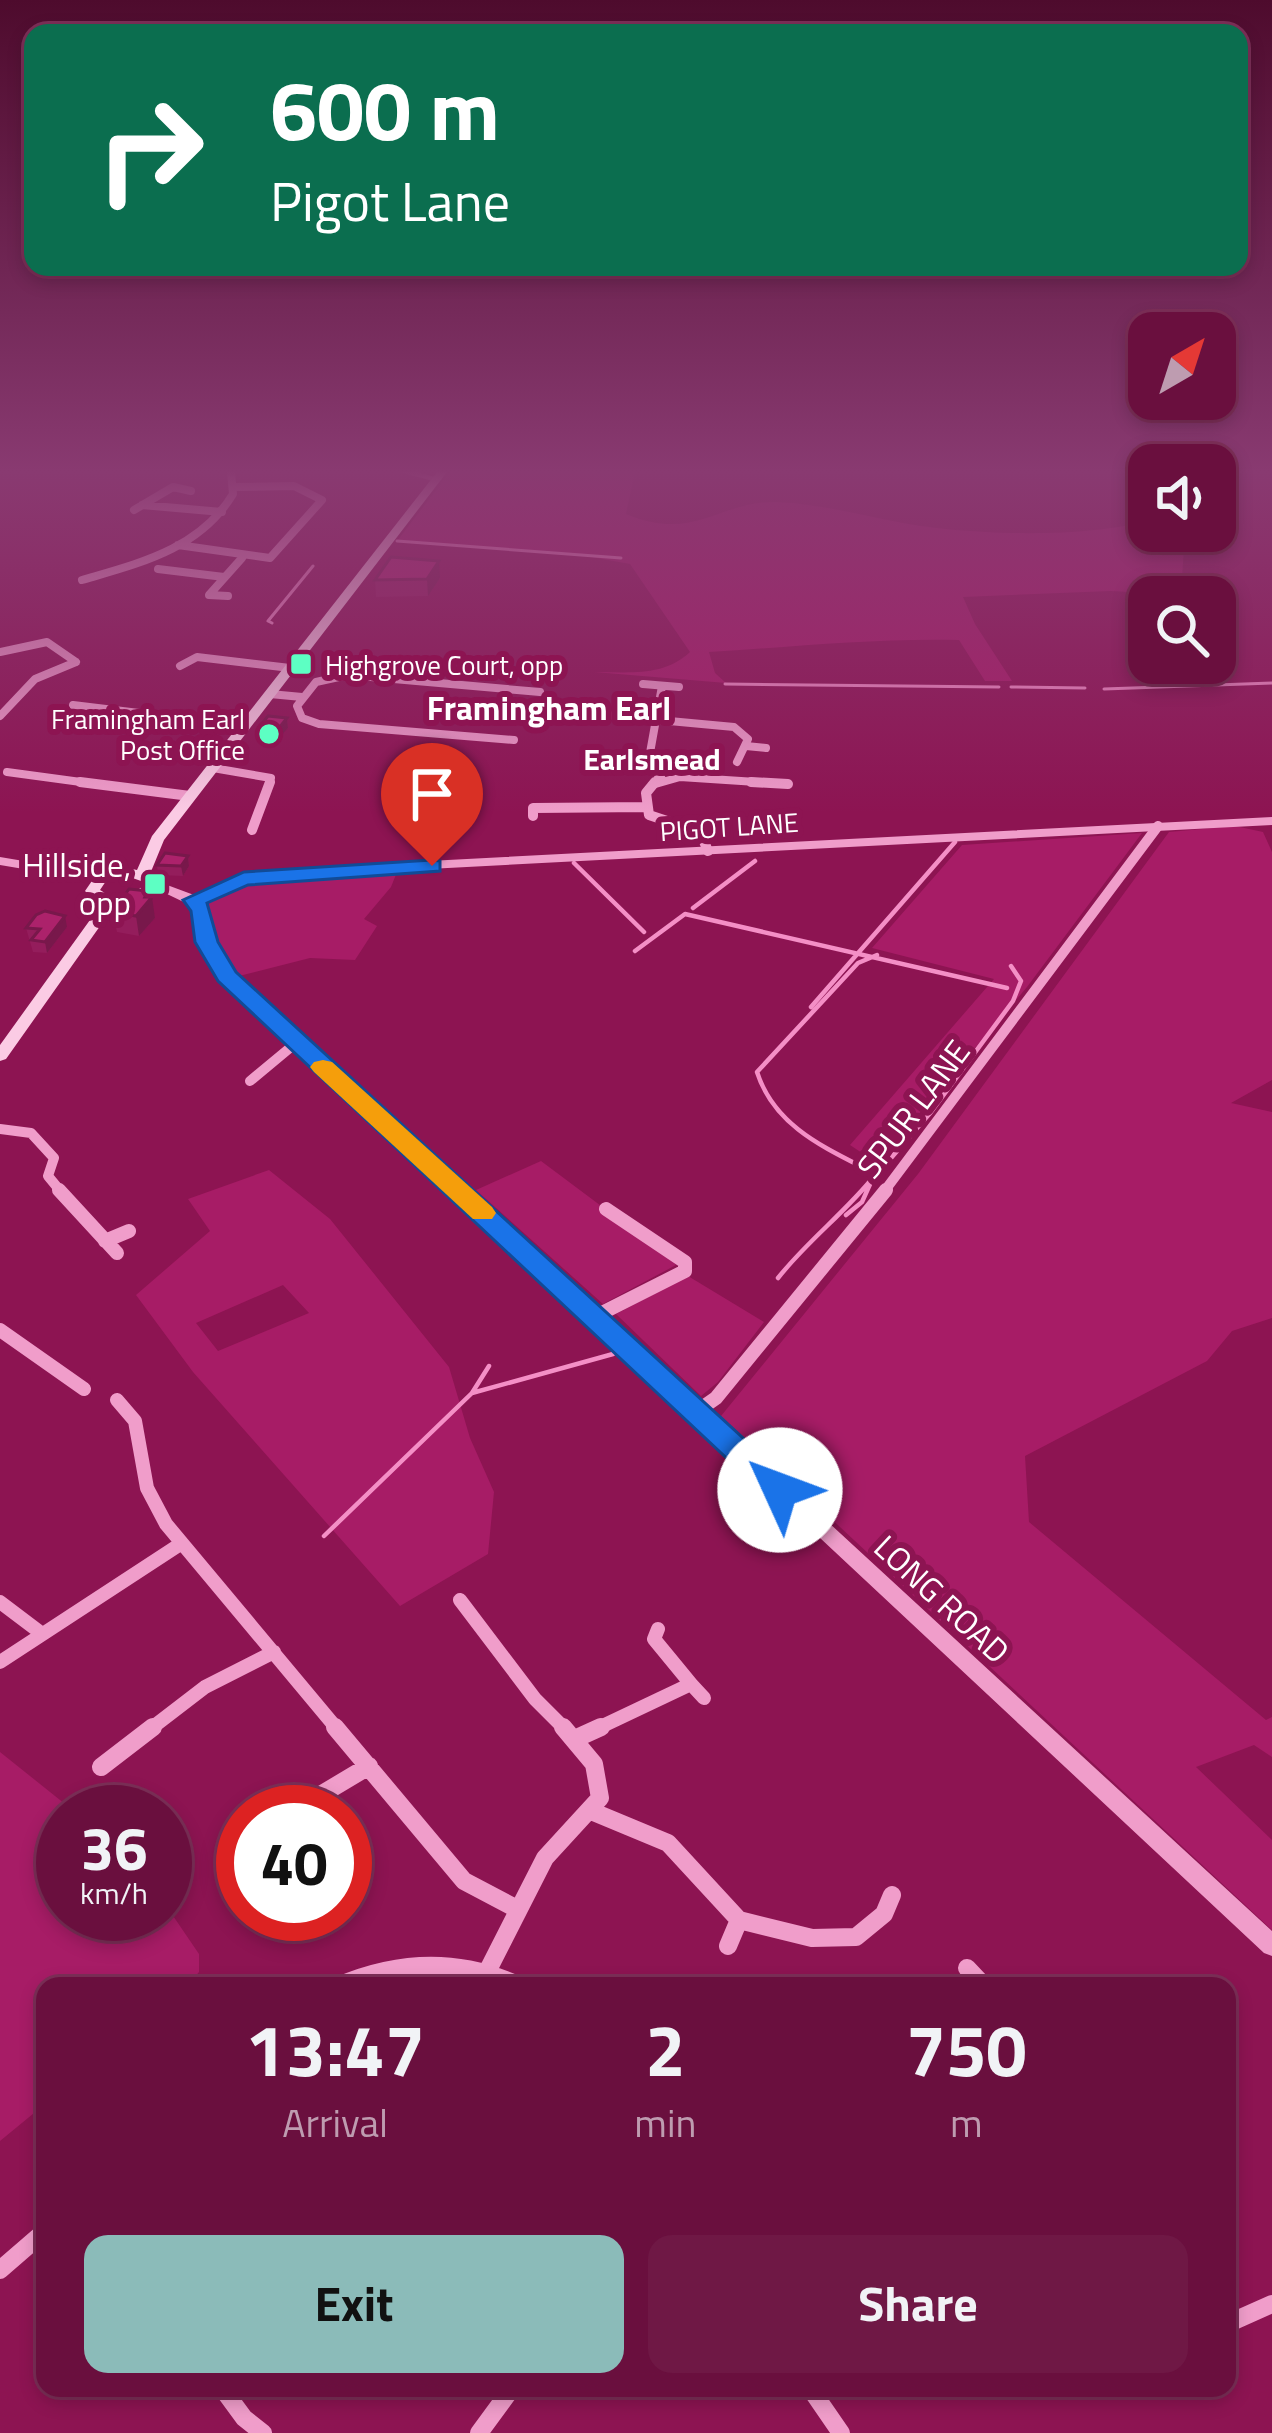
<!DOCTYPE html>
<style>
:root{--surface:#6a0f3e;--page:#6f1845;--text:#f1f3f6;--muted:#be9cb0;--line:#7d2f58;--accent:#8bbbb9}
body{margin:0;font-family:"Titillium Web",sans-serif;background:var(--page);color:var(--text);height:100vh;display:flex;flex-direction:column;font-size:45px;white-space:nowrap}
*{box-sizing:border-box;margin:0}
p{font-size:39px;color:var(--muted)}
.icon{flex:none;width:66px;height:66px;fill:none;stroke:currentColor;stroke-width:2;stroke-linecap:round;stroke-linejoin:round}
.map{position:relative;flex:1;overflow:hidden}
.details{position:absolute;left:36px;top:1977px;width:1200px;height:420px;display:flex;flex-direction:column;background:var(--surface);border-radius:24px;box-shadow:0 6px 18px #0003,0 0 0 3px var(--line)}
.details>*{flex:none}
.hud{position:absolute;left:24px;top:24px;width:1224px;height:252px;border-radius:24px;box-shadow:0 6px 18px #0003,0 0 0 3px var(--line);background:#0b6e4f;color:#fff;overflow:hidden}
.needle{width:78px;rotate:39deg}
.tools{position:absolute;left:1128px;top:312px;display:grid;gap:24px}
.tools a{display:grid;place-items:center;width:108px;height:108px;border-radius:24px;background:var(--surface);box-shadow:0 6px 18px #0003,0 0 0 3px var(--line);font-size:60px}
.speed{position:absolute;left:36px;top:1785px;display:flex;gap:24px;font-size:60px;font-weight:700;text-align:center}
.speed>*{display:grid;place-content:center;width:156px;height:156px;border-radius:50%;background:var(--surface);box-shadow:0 6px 18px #0003,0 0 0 3px var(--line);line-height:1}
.speed small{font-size:30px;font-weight:400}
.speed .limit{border:18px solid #d22;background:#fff;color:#111}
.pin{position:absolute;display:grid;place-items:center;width:102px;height:102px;color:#fff;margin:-123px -51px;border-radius:50% 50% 50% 0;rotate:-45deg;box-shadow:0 0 12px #0007}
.pin .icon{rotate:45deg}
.me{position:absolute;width:132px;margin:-66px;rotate:313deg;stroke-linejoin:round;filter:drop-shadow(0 0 9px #0008)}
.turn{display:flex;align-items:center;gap:42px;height:252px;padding:0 48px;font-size:54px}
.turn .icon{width:156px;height:156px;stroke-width:2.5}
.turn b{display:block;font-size:84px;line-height:102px}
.eta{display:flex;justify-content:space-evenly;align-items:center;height:204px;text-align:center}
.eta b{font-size:72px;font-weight:700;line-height:84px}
.primary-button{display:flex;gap:24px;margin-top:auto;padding:24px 48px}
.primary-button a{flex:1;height:138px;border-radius:24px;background:var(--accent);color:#111;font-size:48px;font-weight:700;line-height:138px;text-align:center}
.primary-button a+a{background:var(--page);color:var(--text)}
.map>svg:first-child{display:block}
.green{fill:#a71c66;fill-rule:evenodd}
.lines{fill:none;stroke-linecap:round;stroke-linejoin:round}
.stream-far1{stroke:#f48fc6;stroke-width:3}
.stream{stroke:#f48fc6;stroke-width:4.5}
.minor-far3{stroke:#f09dca;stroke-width:8}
.minor-far2{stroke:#f09dca;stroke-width:10}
.minor-far1{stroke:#f09dca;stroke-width:14}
.minor{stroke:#f09dca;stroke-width:18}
.tertiary{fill:#f09dca;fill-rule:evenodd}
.secondary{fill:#fbcbe4;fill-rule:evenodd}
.wall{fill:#941d5c}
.shaded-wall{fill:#78184b}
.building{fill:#ac226b;stroke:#78184b;stroke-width:3}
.route{fill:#1a73e8;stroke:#114b97;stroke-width:3}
.slow{fill:#f59e0b}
.poi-dot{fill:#5dffc3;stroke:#8d1452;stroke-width:4.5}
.labels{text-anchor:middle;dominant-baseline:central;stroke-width:12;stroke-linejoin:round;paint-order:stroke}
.far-poi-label{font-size:27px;fill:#fff;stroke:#8d1452;text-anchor:start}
.far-street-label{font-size:27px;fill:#fff;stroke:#8d1452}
.far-neighbourhood-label{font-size:30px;font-weight:bold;fill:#fff;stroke:#8d1452}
.far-quarter-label{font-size:33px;font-weight:bold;fill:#fff;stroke:#8d1452}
.poi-label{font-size:33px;fill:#fff;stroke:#8d1452;text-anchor:end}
.street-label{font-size:33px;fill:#fff;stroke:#8d1452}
</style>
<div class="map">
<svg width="1272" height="2433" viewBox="0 0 1272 2433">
<rect width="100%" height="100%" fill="#8d1452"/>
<!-- green -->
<path class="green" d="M 450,472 L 635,472 L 626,514 C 695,543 720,500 777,502 C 821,504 860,515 903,523 C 967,535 1087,539 1149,520 L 1149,531 L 1185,531 L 1181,595 L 1111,591 L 963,597 L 975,624 L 1012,681 L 985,681 L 959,640 C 876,638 792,647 709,652 L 715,673 L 726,683 L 594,672 C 630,672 663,677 690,652 L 630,564 L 569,553 L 397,541 Z
M 1235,826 L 1263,832 L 1272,852 L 1272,1080 L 1231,1103 L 1272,1112 L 1272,1318 L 1232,1331 L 1207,1361 L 1025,1456 L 1029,1522 L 1266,1720 L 1272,1717 L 1272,1757 L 1254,1745 L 1196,1767 L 1272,1840 L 1272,1930 L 721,1416 L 918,1174 L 1169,832 Z
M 1142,833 L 1027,987 L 877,1163 L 850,1145 L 994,979 L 872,948 L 962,845 Z
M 397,872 L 391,887 L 364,919 L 377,926 L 355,960 L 310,958 L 235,977 L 224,964 L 201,902 C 260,870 331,873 397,872 Z
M 541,1161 L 672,1259 L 676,1265 L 603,1304 L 476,1190 Z
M 269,1170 L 330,1219 L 449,1367 L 470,1438 L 494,1492 L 488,1554 L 400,1606 L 193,1372 L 136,1295 L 210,1231 L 188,1199 ZM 283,1285 L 309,1313 L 218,1351 L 196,1323 Z
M 688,1276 L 764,1322 L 718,1382 L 701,1396 L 616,1314 Z
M 0,1752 L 75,1812 L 63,1812 L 63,1914 L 165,1914 L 165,1904 L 199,1954 L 199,1972 L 187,1986 L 45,1986 L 45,2104 L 0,2141 Z"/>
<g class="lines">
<!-- stream-far1 -->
<path class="stream-far1" d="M 397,541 L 621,558
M 272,623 L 268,621 L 313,566
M 725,684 L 999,687
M 1011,687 L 1085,688
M 1104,689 L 1272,683"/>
<!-- stream -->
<path class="stream" d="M 574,863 L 644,932
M 693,908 L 755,861
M 635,951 L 685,914 L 1007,988
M 811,1007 L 955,842
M 878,1173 L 931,1112 L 1013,1001 L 1021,981 L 1011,966
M 846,1215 L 862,1202 L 871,1182
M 778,1278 C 808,1240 846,1212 876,1174 C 828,1149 775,1128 757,1072 L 858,963 L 877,955
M 472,1393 L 613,1354
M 324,1536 L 472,1393 L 489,1366"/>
<!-- minor-far3 -->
<path class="minor-far3" d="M 142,505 L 222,512
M 134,510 L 173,487 L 191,491
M 178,545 L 270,558 L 322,500 L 294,486 L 234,487
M 158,569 L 224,577
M 82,580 C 140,563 200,549 233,494 L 231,472
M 228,596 L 209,595 L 242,558
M 0,652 L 47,642 L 76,662
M 180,666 L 197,657 L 290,668
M 643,684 L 679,687
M 662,686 L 648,764 L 662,779
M 270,694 L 302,697
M 73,705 L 246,726
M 583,713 L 734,727 L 748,739 L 737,762
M 0,716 L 35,679 L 76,662
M 514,740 L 319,724 L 302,718 L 297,706 L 316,682 L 348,675 L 540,692
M 746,746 L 766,748
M 213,768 L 271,778 L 269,785
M 7,772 L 103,785
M 652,785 L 680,777 L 788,784"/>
<!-- minor-far2 -->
<path class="minor-far2" d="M 80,782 L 190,796
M 655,782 L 646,793 L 649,815 L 700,832 L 708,851
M 751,782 L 788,784
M 533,816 L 533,808 L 647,807
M 252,830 L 270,782
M 250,1081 L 297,1042
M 0,1129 L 31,1133 L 54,1158 L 48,1176 L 62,1193
M 883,1193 L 1158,826"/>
<!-- minor-far1 -->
<path class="minor-far1" d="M 59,1190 L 117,1253
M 105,1241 L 129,1231
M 594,1317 L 685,1271 L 685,1262 L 606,1209
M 0,1330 L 84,1389
M 117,1400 L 135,1421 L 147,1488 L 166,1524 L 338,1730
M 696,1412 L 716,1398 L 886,1190
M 460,1600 L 535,1699 L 566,1730
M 0,1602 L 41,1633
M 0,1662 L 182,1543
M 691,1684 L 704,1698
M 149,1730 L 205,1687 L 274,1652
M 594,1730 L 691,1684 L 654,1639 L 658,1629"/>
<!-- minor -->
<path class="minor" d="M 335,1727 L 464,1881 L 517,1909
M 579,1737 L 601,1727
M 101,1767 L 153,1727
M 591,1811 L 668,1843 L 739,1920 L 812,1938 L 856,1937 L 884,1914 L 892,1895
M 292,1812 L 369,1766
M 231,1863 L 243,1851
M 728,1946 L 739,1920
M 967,1968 L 984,1986
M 488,1970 L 545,1858 L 600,1798 L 594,1764 L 563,1727
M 338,1986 C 399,1960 460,1958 520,1986
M 0,2270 L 45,2231
M 1227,2324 L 1272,2304
M 222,2388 L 244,2418 L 263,2433
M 810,2388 L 841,2433
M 479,2433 L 512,2388"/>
<!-- tertiary -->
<path class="tertiary" d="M 399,472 L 417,472 L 442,479 L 437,482 Z
M 1272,817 L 1272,825 L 352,873 L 246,883 L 203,901 C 217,924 216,951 232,973 L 1272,1931 L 1272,1956 L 1264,1953 L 222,979 L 208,957 L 192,906 L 144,883 L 151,879 L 194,895 L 244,875 L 352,865 Z
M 0,857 L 101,874 L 108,878 L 101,882 L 0,865 Z"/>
<!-- secondary -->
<path class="secondary" d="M 437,472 L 447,472 L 164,840 L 150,874 L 155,878 L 155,891 L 105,919 L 6,1059 L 0,1061 L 0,1045 L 95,913 L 108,904 L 93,899 L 85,891 L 96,875 L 127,868 L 137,870 L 152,836 ZM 127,876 L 141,881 L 142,887 C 128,896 115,900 100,890 L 106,881 Z"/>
</g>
<!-- wall -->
<path class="wall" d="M 440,578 L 428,596 L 376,597 L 375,580 Z
M 287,718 L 288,728 L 280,737 L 261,735 L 260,726 Z
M 188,856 L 189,866 L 183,876 L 158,875 L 157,865 Z
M 148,891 L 155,918 L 139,936 L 117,932 L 113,912 Z
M 67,927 L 47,953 L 33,952 L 26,928 Z"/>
<!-- shaded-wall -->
<path class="shaded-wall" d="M 439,561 L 440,578 L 428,596 L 427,579 Z
M 287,718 L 288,728 L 280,737 L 279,728 Z
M 188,856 L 189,866 L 183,876 L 181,866 Z
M 148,891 L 150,900 L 152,897 L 155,918 L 139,936 L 136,916 Z
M 65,916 L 67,927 L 47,953 L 45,942 Z"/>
<!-- building -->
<path class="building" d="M 391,557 L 439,561 L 427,579 L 375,580 Z
M 268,716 L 287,718 L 279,728 L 260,726 Z
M 165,853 L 188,856 L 181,866 L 157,865 Z
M 129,889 L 148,891 L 145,897 L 152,897 L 136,916 L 113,912 Z
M 45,911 L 65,916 L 45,942 L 31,940 L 40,929 L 26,928 L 36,915 Z"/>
<!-- sky -->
<linearGradient id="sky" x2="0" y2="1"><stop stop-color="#4e0b2d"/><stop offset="0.58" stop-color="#893a71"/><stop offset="1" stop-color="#893a71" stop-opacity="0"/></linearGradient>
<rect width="1272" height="813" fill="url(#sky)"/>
<!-- route -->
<path class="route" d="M 432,860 L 440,861 L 440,871 L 248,885 L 207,903 L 218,942 L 236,972 L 791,1482 L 796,1490 L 791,1498 L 769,1498 L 218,981 L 195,942 L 191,911 L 183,900 L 244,872 Z"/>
<!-- slow -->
<path class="slow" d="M 323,1060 L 332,1062 L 492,1207 L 496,1213 L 492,1219 L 473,1219 L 314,1072 L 310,1067 L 314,1062 Z"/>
<!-- markers -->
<g class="poi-dot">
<rect x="289" y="652" width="24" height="24" rx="6"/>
<circle cx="269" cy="734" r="12"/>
<rect x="143" y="872" width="24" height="24" rx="6"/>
</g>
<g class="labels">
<!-- far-poi labels -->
<g class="far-poi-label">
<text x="325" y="664">Highgrove Court, opp</text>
<text x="245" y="718" text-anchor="end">Framingham Earl<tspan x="245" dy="31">Post Office</tspan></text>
</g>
<!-- far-street labels -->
<g class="far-street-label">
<text transform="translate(729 826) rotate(-4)">PIGOT LANE</text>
</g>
<!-- far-neighbourhood labels -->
<g class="far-neighbourhood-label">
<text x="652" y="759">Earlsmead</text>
</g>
<!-- far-quarter labels -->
<g class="far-quarter-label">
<text x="549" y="708">Framingham Earl</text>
</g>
<!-- poi labels -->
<g class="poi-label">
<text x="131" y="865">Hillside,<tspan x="131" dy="38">opp</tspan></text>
</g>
<!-- street labels -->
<g class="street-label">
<text transform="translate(913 1109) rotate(-53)">SPUR LANE</text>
<text transform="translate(942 1599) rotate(43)">LONG ROAD</text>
</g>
</g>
</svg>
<div class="tools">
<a><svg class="needle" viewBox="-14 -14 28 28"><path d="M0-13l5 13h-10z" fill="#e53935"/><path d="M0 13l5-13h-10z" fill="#be9cb0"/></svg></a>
<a><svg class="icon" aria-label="sound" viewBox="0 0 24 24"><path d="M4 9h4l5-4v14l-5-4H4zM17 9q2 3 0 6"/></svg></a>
<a><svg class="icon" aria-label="search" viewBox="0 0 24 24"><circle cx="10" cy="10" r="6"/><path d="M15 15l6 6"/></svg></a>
</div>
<div class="speed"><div>36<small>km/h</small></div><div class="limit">40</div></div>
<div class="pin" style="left:432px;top:866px;background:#d93025"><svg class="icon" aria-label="arrive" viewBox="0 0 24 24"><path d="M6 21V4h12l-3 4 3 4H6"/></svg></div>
<svg class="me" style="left:780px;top:1490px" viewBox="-20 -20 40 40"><circle r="19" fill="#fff"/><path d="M0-13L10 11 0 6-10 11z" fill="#1a73e8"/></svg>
<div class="hud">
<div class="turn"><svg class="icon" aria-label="right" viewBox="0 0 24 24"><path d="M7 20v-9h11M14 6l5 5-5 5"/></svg><div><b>600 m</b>Pigot Lane</div></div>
</div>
<section class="details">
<div class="eta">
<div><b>13:47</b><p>Arrival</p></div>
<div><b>2</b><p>min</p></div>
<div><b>750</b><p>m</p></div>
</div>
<div class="primary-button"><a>Exit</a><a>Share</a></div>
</section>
</div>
